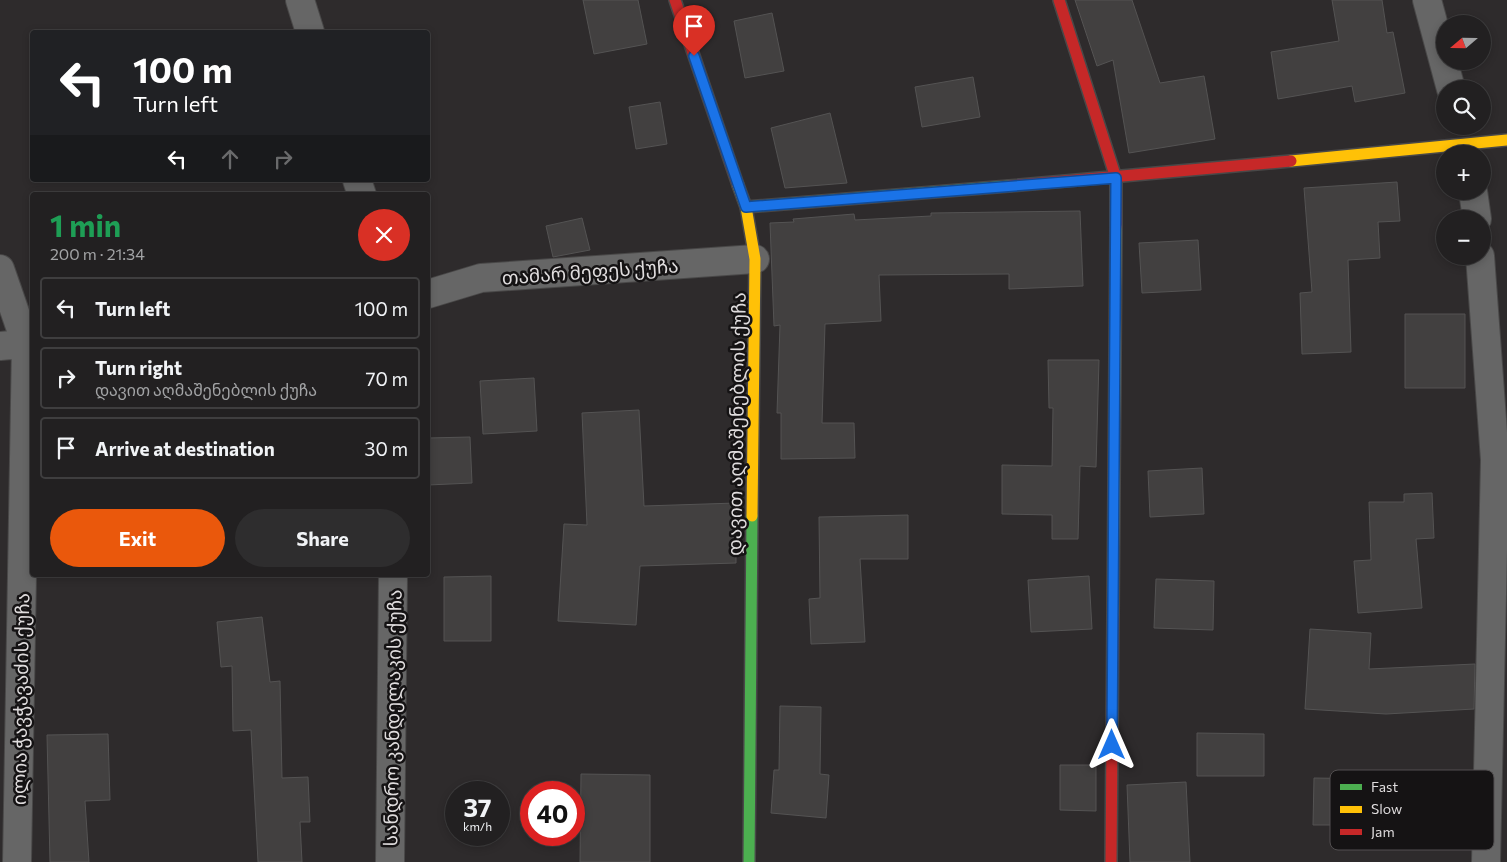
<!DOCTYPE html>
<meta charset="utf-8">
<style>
:root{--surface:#222021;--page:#2e2d2e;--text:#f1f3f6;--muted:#a2a3a5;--line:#3f3e3f;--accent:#ea580c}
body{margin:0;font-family:Commissioner,"Noto Sans Georgian",sans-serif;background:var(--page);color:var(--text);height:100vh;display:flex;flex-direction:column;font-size:19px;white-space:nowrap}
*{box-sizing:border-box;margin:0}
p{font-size:16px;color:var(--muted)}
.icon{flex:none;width:28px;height:28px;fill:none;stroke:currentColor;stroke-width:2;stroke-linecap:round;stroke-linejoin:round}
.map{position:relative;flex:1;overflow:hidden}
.sheet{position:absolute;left:30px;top:192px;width:400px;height:385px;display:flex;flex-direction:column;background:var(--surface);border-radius:5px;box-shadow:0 2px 8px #0003,0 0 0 1px var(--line)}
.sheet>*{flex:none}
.hud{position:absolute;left:30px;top:30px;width:400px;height:152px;border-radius:5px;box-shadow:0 2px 8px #0003,0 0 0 1px var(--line);background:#202124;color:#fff;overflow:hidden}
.needle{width:32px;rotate:250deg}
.controls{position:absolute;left:1436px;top:15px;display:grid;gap:10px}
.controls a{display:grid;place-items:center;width:55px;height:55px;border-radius:50%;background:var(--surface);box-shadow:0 2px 8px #0003,0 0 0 1px var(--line);font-size:25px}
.speed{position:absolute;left:445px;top:781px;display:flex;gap:10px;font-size:25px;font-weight:700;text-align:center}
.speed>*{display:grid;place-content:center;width:65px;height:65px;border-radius:50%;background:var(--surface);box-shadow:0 2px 8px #0003,0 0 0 1px var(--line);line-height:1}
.speed small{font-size:12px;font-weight:400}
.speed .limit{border:8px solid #d22;background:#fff;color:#111}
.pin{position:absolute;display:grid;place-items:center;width:42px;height:42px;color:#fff;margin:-51px -21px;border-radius:50% 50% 50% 0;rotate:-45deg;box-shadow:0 0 5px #0007}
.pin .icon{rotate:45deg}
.me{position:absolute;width:55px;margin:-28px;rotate:0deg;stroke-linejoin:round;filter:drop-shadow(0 0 4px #0008)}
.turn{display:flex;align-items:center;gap:18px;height:105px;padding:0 20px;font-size:22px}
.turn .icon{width:65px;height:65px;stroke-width:2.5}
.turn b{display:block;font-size:35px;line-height:42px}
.lanes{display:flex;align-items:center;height:48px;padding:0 20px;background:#0003;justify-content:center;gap:25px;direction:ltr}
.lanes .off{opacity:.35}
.round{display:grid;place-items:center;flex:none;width:52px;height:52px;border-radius:26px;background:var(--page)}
.headline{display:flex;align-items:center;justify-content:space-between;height:85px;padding:0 20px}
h1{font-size:30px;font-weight:700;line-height:38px;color:#1e9e55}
.action{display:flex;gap:10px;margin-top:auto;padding:10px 20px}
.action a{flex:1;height:58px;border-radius:30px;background:var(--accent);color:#fff;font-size:20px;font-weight:700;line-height:58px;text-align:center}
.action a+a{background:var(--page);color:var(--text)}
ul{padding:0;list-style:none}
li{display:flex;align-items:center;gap:15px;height:62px;margin:0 10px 8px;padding:0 10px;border:2px solid var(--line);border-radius:5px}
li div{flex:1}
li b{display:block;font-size:19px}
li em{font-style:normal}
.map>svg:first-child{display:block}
.building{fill:#424040;stroke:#545353}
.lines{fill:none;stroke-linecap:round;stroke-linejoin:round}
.street-casing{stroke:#494848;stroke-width:30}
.fast-casing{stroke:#494848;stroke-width:14}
.slow-casing{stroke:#494848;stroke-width:14}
.jam-casing{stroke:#494848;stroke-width:14}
.street{stroke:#666;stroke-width:28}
.fast{stroke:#4caf50;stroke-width:11}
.slow{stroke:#ffc107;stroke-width:11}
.jam{stroke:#c62828;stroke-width:11}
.route-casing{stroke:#114b97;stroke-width:12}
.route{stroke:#1a73e8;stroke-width:9}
.labels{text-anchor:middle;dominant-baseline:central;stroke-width:5;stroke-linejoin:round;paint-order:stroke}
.street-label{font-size:19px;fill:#dfdcdd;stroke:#151314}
.key{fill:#151314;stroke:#524f50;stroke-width:1}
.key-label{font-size:14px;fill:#dfdcdd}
</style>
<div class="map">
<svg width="1507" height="862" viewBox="0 0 1507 862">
<rect width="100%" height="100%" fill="#2e2b2c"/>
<!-- building -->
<path class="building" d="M 583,0 L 638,0 L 647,44 L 594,54 Z
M 1075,0 L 1132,0 L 1160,83 L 1204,76 L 1215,139 L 1129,153 L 1113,60 L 1097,66 Z
M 1332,0 L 1382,0 L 1387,33 L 1393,32 L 1405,93 L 1355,102 L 1352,86 L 1278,99 L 1271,52 L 1339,41 Z
M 772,13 L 784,71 L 745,78 L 734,21 Z
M 973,77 L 980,117 L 922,127 L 915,87 Z
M 660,102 L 667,144 L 636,149 L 629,107 Z
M 830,113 L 847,183 L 785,188 L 771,128 Z
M 1397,182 L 1400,221 L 1378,222 L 1380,258 L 1348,260 L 1351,352 L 1302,354 L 1300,293 L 1312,292 L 1304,188 Z
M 1080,211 L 1083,286 L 1009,289 L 1009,274 L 879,275 L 881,321 L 825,324 L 822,423 L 854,423 L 855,458 L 781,459 L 781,413 L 777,413 L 780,325 L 774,326 L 770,223 L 794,222 L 793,219 L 854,214 L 855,220 L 931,216 L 931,213 Z
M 582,218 L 590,250 L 553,257 L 546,226 Z
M 1198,240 L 1201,290 L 1142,293 L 1139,243 Z
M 1405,314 L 1465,314 L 1465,388 L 1405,388 Z
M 1048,360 L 1099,360 L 1096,467 L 1080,466 L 1078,539 L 1052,539 L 1052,515 L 1002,514 L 1002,465 L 1052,466 L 1053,408 L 1049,408 Z
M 534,378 L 537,431 L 483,434 L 480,381 Z
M 639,410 L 644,506 L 736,503 L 736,563 L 640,566 L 636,625 L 558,621 L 564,524 L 587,525 L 582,413 Z
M 470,437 L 472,483 L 428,485 L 428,438 Z
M 1202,468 L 1204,514 L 1150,517 L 1148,471 Z
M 1432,493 L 1434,538 L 1416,539 L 1422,608 L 1358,613 L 1354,561 L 1371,560 L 1369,502 L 1404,502 L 1404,494 Z
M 908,515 L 908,559 L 860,559 L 865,642 L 811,644 L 809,599 L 820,598 L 819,517 Z
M 491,576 L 491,641 L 444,641 L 444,577 Z
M 1089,576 L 1092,629 L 1031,632 L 1028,580 Z
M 1156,579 L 1214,581 L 1213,630 L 1154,628 Z
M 262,617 L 270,682 L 280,681 L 282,778 L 308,777 L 310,822 L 300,822 L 302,862 L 258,862 L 251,730 L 233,731 L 232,666 L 221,667 L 217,622 Z
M 1310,629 L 1371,633 L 1369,669 L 1475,664 L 1474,709 L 1386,714 L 1305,709 Z
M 780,706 L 821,707 L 820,774 L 829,775 L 826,818 L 771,813 L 774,770 L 779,770 Z
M 1197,733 L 1264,734 L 1264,776 L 1197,776 Z
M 108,734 L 110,800 L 85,801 L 89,862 L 50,862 L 47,735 Z
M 1060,765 L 1096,765 L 1096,811 L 1060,810 Z
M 581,774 L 650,775 L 650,862 L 580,862 Z
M 1314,778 L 1440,780 L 1439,825 L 1313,825 Z
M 1186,782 L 1190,862 L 1130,862 L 1127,785 Z"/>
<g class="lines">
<!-- street casing -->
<g class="street-casing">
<path id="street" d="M 300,0 L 310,32
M 1427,0 L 1451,89
M 357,180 L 362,195
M 1473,191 L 1477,219
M 1480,256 L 1495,460 L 1486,862
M 0,269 L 26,344 L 17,862
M 428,294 L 481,278 L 755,259
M 0,346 L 32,343
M 390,862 L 393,575"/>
</g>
<!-- fast casing -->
<g class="fast-casing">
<path id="fast" d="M 746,207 L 1009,186
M 749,862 L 752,516"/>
</g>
<!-- slow casing -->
<g class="slow-casing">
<path id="slow" d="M 1291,161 L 1507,140
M 738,185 L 746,207 L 755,259 L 752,516
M 1113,615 L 1116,227"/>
</g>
<!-- jam casing -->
<g class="jam-casing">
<path id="jam" d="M 675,0 L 738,185
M 1059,0 L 1116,178 L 1116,227
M 1009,186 L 1291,161
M 1111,862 L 1113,615"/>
</g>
<!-- street -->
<use href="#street" class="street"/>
<!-- fast -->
<use href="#fast" class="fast"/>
<!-- slow -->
<use href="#slow" class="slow"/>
<!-- jam -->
<use href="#jam" class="jam"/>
</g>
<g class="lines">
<!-- route casing -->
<g class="route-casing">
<path id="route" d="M 694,56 L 746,207 L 1116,178 L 1112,745"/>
</g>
<!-- route -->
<use href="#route" class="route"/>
</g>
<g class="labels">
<!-- street labels -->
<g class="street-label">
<text transform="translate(590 271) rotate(-4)">თამარ მეფეს ქუჩა</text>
<text transform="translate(736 424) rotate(-89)">დავით აღმაშენებლის ქუჩა</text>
<text transform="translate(20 699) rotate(-89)">ილია ჭავჭავაძის ქუჩა</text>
<text transform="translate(392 718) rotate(-89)">სანდრო კანდელაკის ქუჩა</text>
</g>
</g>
<!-- legend -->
<rect x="1330" y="770" width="164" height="80" rx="8" class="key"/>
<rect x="1340" y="784" width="22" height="6" fill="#4caf50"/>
<rect x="1340" y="806" width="22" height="7" fill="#ffc107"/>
<rect x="1340" y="829" width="22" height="6" fill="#c62828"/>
<g class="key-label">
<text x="1371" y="792">Fast</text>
<text x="1371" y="814">Slow</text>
<text x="1371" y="837">Jam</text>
</g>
</svg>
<div class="controls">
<a><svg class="needle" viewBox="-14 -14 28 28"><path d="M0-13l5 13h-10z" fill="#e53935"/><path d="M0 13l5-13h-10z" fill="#a2a3a5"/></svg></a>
<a><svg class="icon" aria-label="search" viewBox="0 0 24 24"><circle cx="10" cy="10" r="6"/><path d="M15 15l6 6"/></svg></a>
<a>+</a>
<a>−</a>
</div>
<div class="speed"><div>37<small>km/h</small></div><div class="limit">40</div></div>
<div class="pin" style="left:694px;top:56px;background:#d93025"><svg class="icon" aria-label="arrive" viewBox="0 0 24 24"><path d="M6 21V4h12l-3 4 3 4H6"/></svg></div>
<svg class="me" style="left:1112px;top:745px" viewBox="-20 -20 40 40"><path d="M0-17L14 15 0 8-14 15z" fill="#1a73e8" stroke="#fff" stroke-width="4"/></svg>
<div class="hud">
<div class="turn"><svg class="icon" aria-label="left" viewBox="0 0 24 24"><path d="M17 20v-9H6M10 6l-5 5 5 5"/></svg><div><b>100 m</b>Turn left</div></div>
<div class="lanes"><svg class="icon" aria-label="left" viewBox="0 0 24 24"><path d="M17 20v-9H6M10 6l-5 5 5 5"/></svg><svg class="icon off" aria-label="ahead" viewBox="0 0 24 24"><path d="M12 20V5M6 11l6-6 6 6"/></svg><svg class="icon off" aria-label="right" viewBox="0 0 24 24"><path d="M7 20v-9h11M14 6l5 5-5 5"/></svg></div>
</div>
<section class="sheet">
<div class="headline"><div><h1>1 min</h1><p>200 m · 21:34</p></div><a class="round" style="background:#d93025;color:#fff"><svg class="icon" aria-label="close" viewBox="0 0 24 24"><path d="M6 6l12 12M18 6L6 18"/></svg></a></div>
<ul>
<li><svg class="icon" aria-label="left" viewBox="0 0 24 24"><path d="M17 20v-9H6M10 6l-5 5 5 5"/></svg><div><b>Turn left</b></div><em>100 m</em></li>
<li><svg class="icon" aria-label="right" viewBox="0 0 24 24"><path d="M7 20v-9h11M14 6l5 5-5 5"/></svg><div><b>Turn right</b><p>დავით აღმაშენებლის ქუჩა</p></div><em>70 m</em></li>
<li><svg class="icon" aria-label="arrive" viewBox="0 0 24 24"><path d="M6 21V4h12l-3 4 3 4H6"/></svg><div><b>Arrive at destination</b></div><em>30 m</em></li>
</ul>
<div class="action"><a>Exit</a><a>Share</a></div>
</section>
</div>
